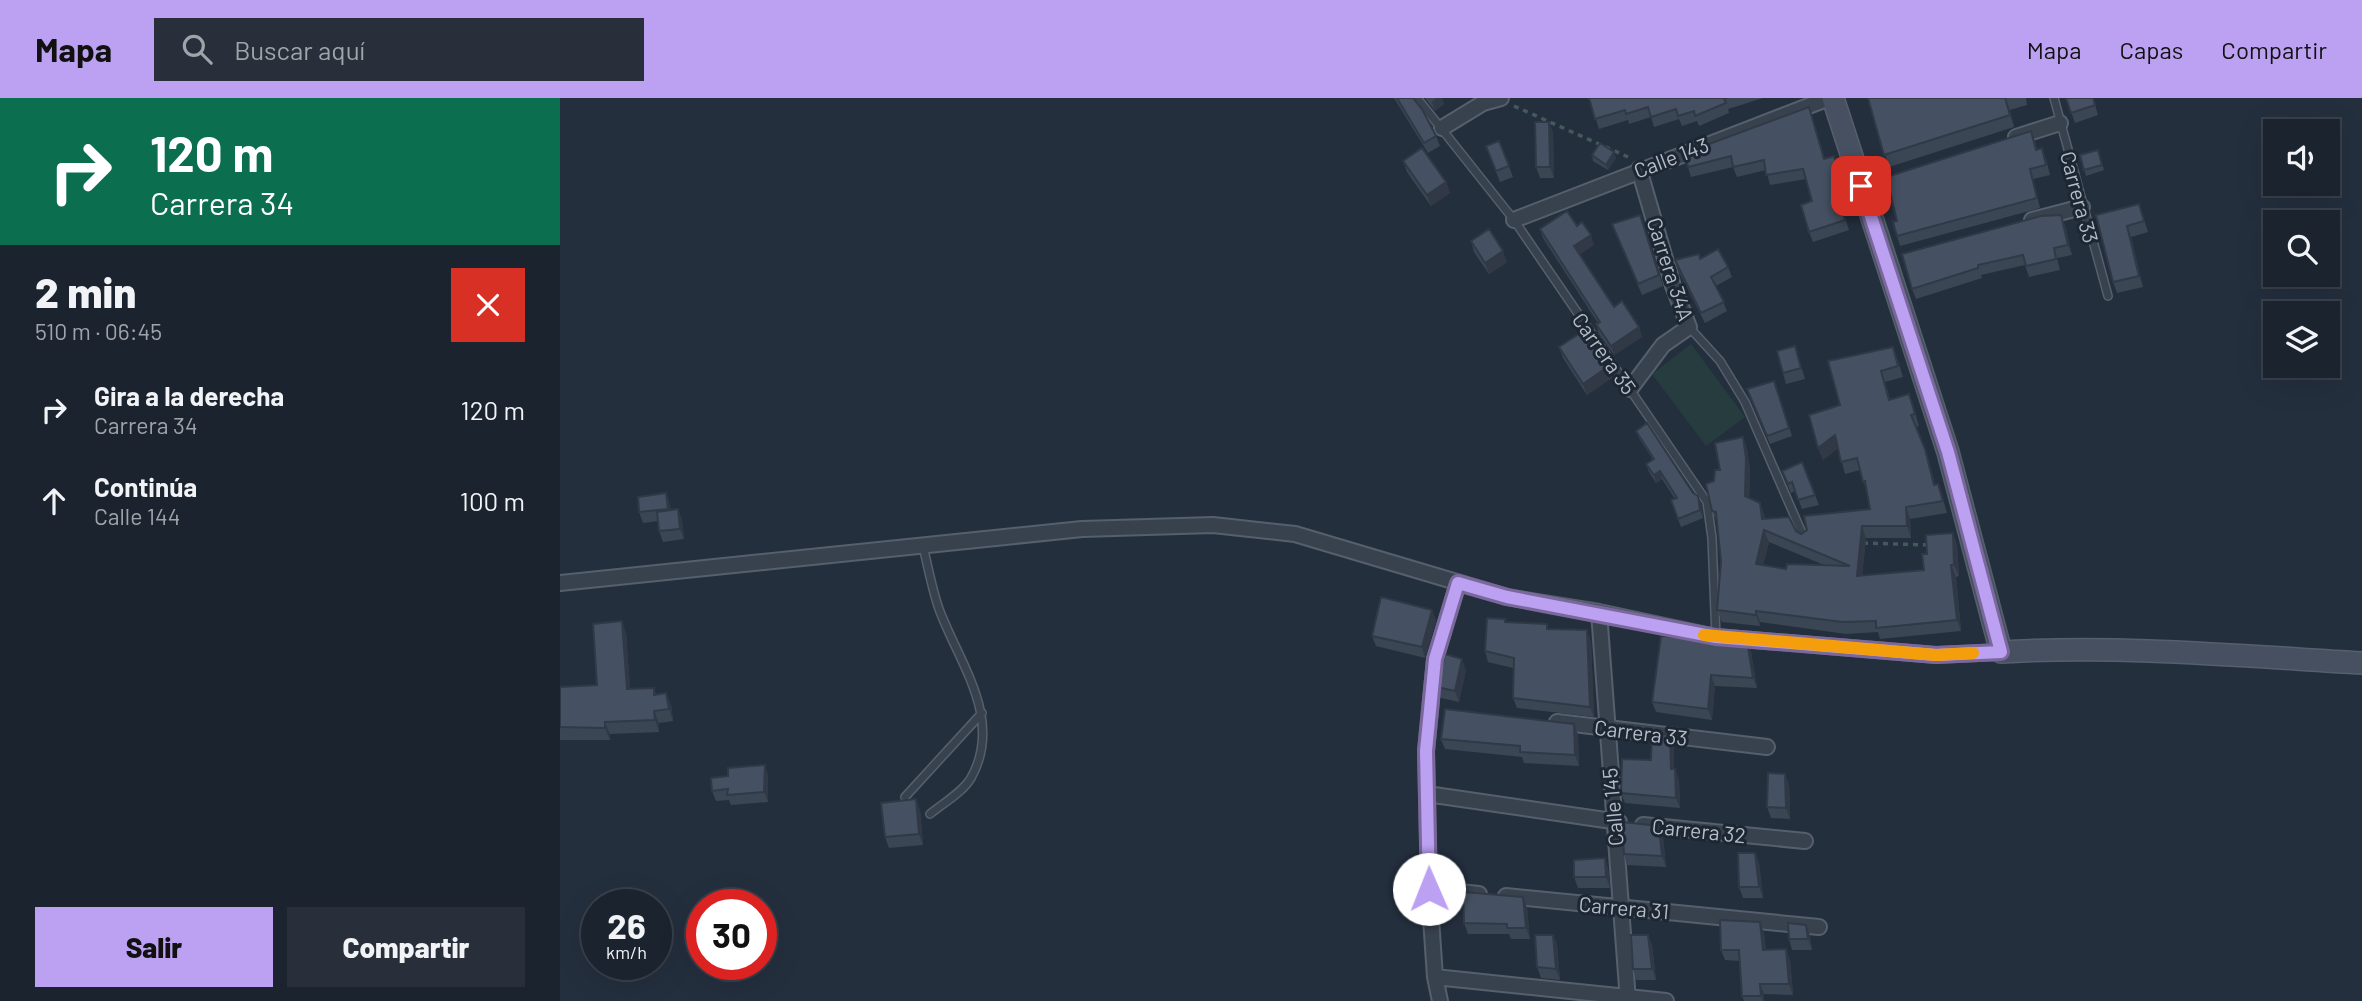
<!DOCTYPE html>
<html lang="es">
<meta charset="utf-8">
<style>
:root{--surface:#1b232e;--page:#282f3a;--text:#f1f3f6;--muted:#a0a4aa;--line:#39404a;--accent:#bca0f2}
body{margin:0;font-family:Barlow,sans-serif;background:var(--page);color:var(--text);height:100vh;display:flex;flex-direction:column;font-size:26px;white-space:nowrap}
*{box-sizing:border-box;margin:0}
p{font-size:23px;color:var(--muted)}
.icon{flex:none;width:38px;height:38px;fill:none;stroke:currentColor;stroke-width:2;stroke-linecap:round;stroke-linejoin:round}
.map{position:relative;flex:1;overflow:hidden}
.side{display:flex;flex-direction:column;background:var(--surface);width:560px}
.side>*{flex:none}
.banner{background:#0b6e4f;color:#fff;overflow:hidden}
.tools{position:absolute;left:1703px;top:21px;display:grid;gap:14px}
.tools a{display:grid;place-items:center;width:77px;height:77px;border-radius:0px;background:var(--surface);box-shadow:0 7px 28px #0002,0 0 0 2px var(--line);font-size:35px}
.speed{position:absolute;left:21px;top:791px;display:flex;gap:14px;font-size:35px;font-weight:700;text-align:center}
.speed>*{display:grid;place-content:center;width:91px;height:91px;border-radius:50%;background:var(--surface);box-shadow:0 7px 28px #0002,0 0 0 2px var(--line);line-height:1}
.speed small{font-size:18px;font-weight:400}
.speed .limit{border:10px solid #d22;background:#fff;color:#111}
.pin{position:absolute;display:grid;place-items:center;width:60px;height:60px;color:#fff;margin:-30px;border-radius:14px;box-shadow:0 4px 10px #0006}
.me{position:absolute;width:77px;margin:-38px;rotate:359deg;stroke-linejoin:round;filter:drop-shadow(0 0 5px #0008)}
.turn{display:flex;align-items:center;gap:24px;height:147px;padding:0 35px;font-size:32px}
.turn .icon{width:91px;height:91px;stroke-width:2.5}
.turn b{display:block;font-size:49px;line-height:60px}
.round{display:grid;place-items:center;flex:none;width:74px;height:74px;border-radius:0px;background:var(--page)}
.headline{display:flex;align-items:center;justify-content:space-between;height:119px;padding:0 35px}
h1{font-size:42px;font-weight:800;line-height:52px}
.action{display:flex;gap:14px;margin-top:auto;padding:14px 35px}
.action a{flex:1;height:80px;border-radius:0px;background:var(--accent);color:#111;font-size:28px;font-weight:800;line-height:80px;text-align:center}
.action a+a{background:var(--page);color:var(--text)}
ul{padding:0;list-style:none}
li{display:flex;align-items:center;gap:21px;height:91px;padding:0 35px}
li div{flex:1}
li b{display:block;font-size:26px}
li em{font-style:normal}
header{display:flex;align-items:center;gap:42px;box-sizing:border-box;height:98px;padding:0 35px;background:var(--accent);color:#111}
header strong{font-size:33px}
nav{display:flex;gap:38px;margin-inline-start:auto;font-size:24px}
.search{width:490px;height:63px;background:var(--page);display:flex;align-items:center;gap:18px;box-sizing:border-box;padding:0 24px;border-radius:0px;color:var(--muted);font-size:26px}
main{display:flex;flex:1;min-height:0}
.map>svg:first-child{display:block}
.green{fill:#263c3f}
.lines{fill:none;stroke-linecap:round;stroke-linejoin:round}
.lane-casing{stroke:#565f6c;stroke-width:10}
.street-casing{stroke:#565f6c;stroke-width:18}
.secondary-casing{stroke:#565f6c;stroke-width:24}
.path{stroke:#44595c;stroke-width:3.5;stroke-dasharray:5 5;stroke-linecap:butt}
.lane{stroke:#38414e;stroke-width:7}
.street{stroke:#38414e;stroke-width:14}
.secondary{stroke:#465061;stroke-width:21}
.wall{fill:#3b4654;fill-rule:evenodd}
.shaded-wall{fill:#303945}
.building{fill:#455162;stroke:#303945;stroke-width:2;fill-rule:evenodd}
.route-casing{stroke:#7a689d;stroke-width:18}
.route{stroke:#bca0f2;stroke-width:12}
.slow{stroke:#f59e0b;stroke-width:12}
.labels{text-anchor:middle;dominant-baseline:central;stroke-width:6;stroke-linejoin:round;paint-order:stroke}
.street-label{font-size:21px;fill:#b4bcc9;stroke:#1d2633}
</style>
<header>
<strong>Mapa</strong>
<div class="search"><svg class="icon" aria-label="search" viewBox="0 0 24 24"><circle cx="10" cy="10" r="6"/><path d="M15 15l6 6"/></svg>Buscar aquí</div>
<nav><a>Mapa</a><a>Capas</a><a>Compartir</a></nav>
</header>
<main>
<section class="side">
<div class="banner">
<div class="turn"><svg class="icon" aria-label="right" viewBox="0 0 24 24"><path d="M7 20v-9h11M14 6l5 5-5 5"/></svg><div><b>120 m</b>Carrera 34</div></div>
</div>
<div class="headline"><div><h1>2 min</h1><p>510 m · 06:45</p></div><a class="round" style="background:#d93025;color:#fff"><svg class="icon" aria-label="close" viewBox="0 0 24 24"><path d="M6 6l12 12M18 6L6 18"/></svg></a></div>
<ul>
<li><svg class="icon" aria-label="right" viewBox="0 0 24 24"><path d="M7 20v-9h11M14 6l5 5-5 5"/></svg><div><b>Gira a la derecha</b><p>Carrera 34</p></div><em>120 m</em></li>
<li><svg class="icon" aria-label="ahead" viewBox="0 0 24 24"><path d="M12 20V5M6 11l6-6 6 6"/></svg><div><b>Continúa</b><p>Calle 144</p></div><em>100 m</em></li>
</ul>
<div class="action"><a>Salir</a><a>Compartir</a></div>
</section>
<div class="map">
<svg width="1802" height="903" viewBox="0 0 1802 903">
<rect width="100%" height="100%" fill="#242f3e"/>
<!-- green -->
<path class="green" d="M 1131,246 L 1185,319 L 1146,348 L 1092,276 Z"/>
<g class="lines">
<!-- lane casing -->
<g class="lane-casing">
<path id="lane" d="M 857,0 L 954,122 L 1147,404 L 1152,440 L 1156,539
M 1494,0 L 1548,198
M 1129,229 L 1160,263 L 1185,304 L 1245,442
M 363,448 C 368,469 372,491 379,511 C 399,565 444,621 411,680 C 403,694 382,706 370,716
M 345,699 L 422,615"/>
</g>
<!-- street casing -->
<g class="street-casing">
<path id="street" d="M 882,30 L 923,5 L 941,0
M 1456,39 L 1500,25
M 954,122 L 1269,0
M 1472,122 L 1522,109
M 1070,291 L 1103,247 L 1129,229 L 1113,188 L 1079,71
M 0,485 L 522,431 L 653,427 L 735,436 L 947,499 L 1039,514 L 1156,539 L 1376,557 L 1441,554
M 1039,514 L 1068,903
M 997,624 L 1207,649
M 867,696 L 1059,724
M 1083,727 L 1245,743
M 869,791 L 919,796
M 946,798 L 1259,829
M 875,879 L 1106,903
M 880,903 L 875,879 L 869,791 L 866,653 L 875,561 L 898,485"/>
</g>
<!-- secondary casing -->
<g class="secondary-casing">
<path id="secondary" d="M 1273,0 L 1388,354 L 1441,554 C 1562,547 1682,558 1802,565"/>
</g>
<!-- path -->
<path class="path" d="M 954,8 L 1068,59
M 1303,445 L 1369,447"/>
<!-- lane -->
<use href="#lane" class="lane"/>
<!-- street -->
<use href="#street" class="street"/>
<!-- secondary -->
<use href="#secondary" class="secondary"/>
</g>
<!-- wall -->
<path class="wall" d="M 834,0 L 853,0 L 876,38 L 880,48 L 868,55 Z
M 865,0 L 882,0 L 884,6 L 875,13 Z
M 1029,0 L 1203,0 L 1168,11 L 1169,15 L 1139,28 L 1137,23 L 1122,28 L 1119,21 L 1094,29 L 1091,19 L 1069,26 L 1068,22 L 1039,31 Z
M 1308,0 L 1466,0 L 1467,7 L 1450,12 L 1454,29 L 1329,69 Z
M 1506,0 L 1533,0 L 1538,17 L 1515,25 Z
M 1249,9 L 1265,61 L 1274,58 L 1278,68 L 1286,97 L 1278,99 L 1289,132 L 1253,144 L 1249,134 L 1252,103 L 1246,81 L 1210,87 L 1206,72 L 1177,79 L 1173,69 L 1131,79 L 1128,69 Z
M 989,24 L 993,35 L 994,80 L 980,80 L 976,69 Z
M 939,43 L 953,79 L 940,84 L 926,48 Z
M 1475,43 L 1477,52 L 1486,61 L 1490,77 L 1473,81 L 1480,110 L 1340,148 L 1337,138 L 1337,123 L 1332,105 L 1322,107 L 1314,83 Z
M 1538,52 L 1544,72 L 1526,78 L 1520,57 Z
M 1032,57 L 1056,60 L 1048,72 L 1033,63 Z
M 843,63 L 886,84 L 890,95 L 871,108 L 847,74 Z
M 1579,106 L 1588,134 L 1571,139 L 1583,189 L 1557,195 L 1553,184 L 1536,117 Z
M 1080,117 L 1103,188 L 1082,197 L 1052,126 Z
M 1501,117 L 1505,127 L 1512,157 L 1497,160 L 1500,172 L 1469,179 L 1465,167 L 1421,177 L 1422,180 L 1356,201 L 1352,191 Z
M 1017,128 L 1034,147 L 1019,156 L 1054,209 L 1079,229 L 1082,239 L 1054,257 L 1039,236 L 1036,226 L 1038,225 L 983,140 L 980,131 Z
M 911,143 L 947,164 L 929,176 L 914,154 Z
M 1141,161 L 1168,169 L 1172,179 L 1156,188 L 1167,213 L 1145,225 L 1118,172 L 1115,162 Z
M 1235,248 L 1245,281 L 1226,286 L 1223,275 Z
M 999,249 L 1053,279 L 1027,297 L 1003,260 Z
M 1337,260 L 1343,279 L 1325,284 L 1330,301 L 1353,308 L 1359,328 L 1356,329 L 1369,363 L 1375,387 L 1382,398 L 1387,415 L 1350,421 L 1351,440 L 1306,440 L 1302,478 L 1364,472 L 1367,456 L 1393,435 L 1397,447 L 1399,478 L 1396,479 L 1401,533 L 1320,541 L 1318,534 L 1286,536 L 1200,524 L 1200,528 L 1162,524 L 1157,512 L 1161,464 L 1157,424 L 1152,413 L 1154,383 L 1160,372 L 1183,339 L 1187,351 L 1190,371 L 1189,400 L 1204,416 L 1205,421 L 1241,436 L 1310,411 L 1307,395 L 1300,372 L 1285,376 L 1278,350 L 1263,362 L 1258,350 L 1280,307 L 1268,263 ZM 1209,444 L 1264,467 L 1226,471 L 1203,467 Z
M 1214,283 L 1232,338 L 1210,346 L 1190,299 Z
M 1076,333 L 1133,395 L 1141,406 L 1143,420 L 1121,429 L 1111,402 L 1115,401 L 1102,381 L 1096,385 L 1089,374 L 1086,366 L 1093,362 L 1079,340 Z
M 1242,364 L 1259,407 L 1242,411 L 1235,393 L 1231,395 L 1222,373 Z
M 106,395 L 111,412 L 118,411 L 122,422 L 124,441 L 103,444 L 99,433 L 98,423 L 83,425 L 79,414 Z
M 872,512 L 876,523 L 865,560 L 816,548 L 812,538 Z
M 945,521 L 946,524 L 989,531 L 1031,543 L 1034,619 L 957,610 L 953,600 L 953,570 L 928,564 L 925,553 Z
M 66,535 L 70,591 L 94,590 L 96,597 L 111,607 L 113,623 L 99,625 L 99,634 L 50,636 L 50,642 L 0,642 L 0,589 L 37,587 Z
M 1191,554 L 1197,590 L 1155,588 L 1152,622 L 1096,614 L 1092,604 Z
M 906,572 L 899,604 L 881,600 L 877,589 Z
M 1014,626 L 1018,637 L 1019,668 L 964,665 L 962,659 L 885,651 L 881,641 Z
M 1110,637 L 1114,648 L 1114,671 L 1115,671 L 1119,682 L 1120,710 L 1065,705 L 1061,695 L 1091,662 Z
M 208,677 L 208,704 L 171,707 L 169,702 L 156,703 L 152,693 Z
M 1229,686 L 1230,721 L 1211,720 L 1207,709 Z
M 360,712 L 363,747 L 329,750 L 325,739 Z
M 1103,739 L 1106,769 L 1067,767 L 1064,756 Z
M 1195,755 L 1199,765 L 1203,800 L 1183,800 L 1179,789 Z
M 1045,760 L 1048,771 L 1050,790 L 1018,790 L 1014,779 Z
M 967,810 L 970,841 L 951,841 L 949,836 L 908,836 L 904,825 Z
M 1204,835 L 1206,852 L 1230,862 L 1233,897 L 1204,896 L 1204,903 L 1184,903 L 1182,898 L 1180,863 L 1165,862 L 1161,852 Z
M 993,837 L 997,847 L 1000,882 L 981,880 L 977,869 Z
M 1088,837 L 1092,847 L 1096,882 L 1076,882 L 1073,871 Z
M 1250,838 L 1252,852 L 1232,852 L 1229,841 Z"/>
<!-- shaded-wall -->
<path class="shaded-wall" d="M 876,0 L 882,0 L 884,6 L 875,13 L 872,4 Z
M 1445,0 L 1450,12 L 1454,29 L 1450,17 Z
M 989,24 L 993,35 L 994,80 L 990,69 Z
M 1054,54 L 1056,60 L 1048,72 L 1046,67 Z
M 886,84 L 890,95 L 871,108 L 867,97 Z
M 1501,117 L 1505,127 L 1512,157 L 1508,147 Z
M 1567,128 L 1571,139 L 1583,189 L 1579,178 Z
M 1031,137 L 1034,147 L 1018,158 L 1014,148 Z
M 943,153 L 947,164 L 929,176 L 925,165 Z
M 1079,229 L 1082,239 L 1054,257 L 1051,248 Z
M 1049,268 L 1053,279 L 1027,297 L 1023,286 Z
M 1275,337 L 1279,349 L 1263,362 L 1258,350 Z
M 1183,339 L 1187,351 L 1190,371 L 1189,410 L 1185,398 Z
M 1365,351 L 1369,363 L 1378,399 L 1374,387 Z
M 1100,373 L 1102,381 L 1096,385 L 1094,377 Z
M 106,395 L 110,406 L 112,421 L 108,411 Z
M 1138,398 L 1141,406 L 1143,420 L 1140,412 Z
M 1200,405 L 1204,416 L 1207,433 L 1202,421 Z
M 1346,409 L 1350,421 L 1351,440 L 1347,428 Z
M 118,411 L 122,422 L 124,441 L 120,431 Z
M 1302,428 L 1306,440 L 1301,490 L 1297,478 Z
M 1204,432 L 1209,444 L 1201,477 L 1196,466 Z
M 1393,435 L 1397,447 L 1399,478 L 1394,467 Z
M 1391,467 L 1396,479 L 1401,533 L 1397,522 Z
M 872,512 L 876,523 L 865,560 L 862,549 Z
M 1196,513 L 1200,524 L 1200,528 L 1196,517 Z
M 62,523 L 66,535 L 71,603 L 67,591 Z
M 1027,532 L 1031,543 L 1034,619 L 1030,609 Z
M 1187,543 L 1191,554 L 1197,590 L 1193,580 Z
M 902,561 L 906,572 L 899,604 L 895,593 Z
M 1151,577 L 1155,588 L 1152,622 L 1148,611 Z
M 106,595 L 111,607 L 113,623 L 109,611 Z
M 94,613 L 99,625 L 99,634 L 95,622 Z
M 45,624 L 50,636 L 50,642 L 45,630 Z
M 1014,626 L 1018,637 L 1019,668 L 1015,657 Z
M 1110,637 L 1114,648 L 1114,682 L 1111,671 Z
M 205,667 L 208,677 L 208,704 L 204,694 Z
M 1115,671 L 1119,682 L 1120,710 L 1116,700 Z
M 1225,676 L 1229,686 L 1230,721 L 1226,710 Z
M 356,701 L 360,712 L 363,747 L 359,736 Z
M 1099,728 L 1103,739 L 1106,769 L 1102,758 Z
M 1195,755 L 1199,765 L 1203,800 L 1199,789 Z
M 1045,760 L 1048,771 L 1050,790 L 1046,779 Z
M 963,799 L 967,810 L 970,841 L 966,830 Z
M 1200,824 L 1204,835 L 1207,863 L 1203,852 Z
M 1246,827 L 1250,838 L 1252,852 L 1248,841 Z
M 993,837 L 997,847 L 1000,882 L 996,871 Z
M 1088,837 L 1092,847 L 1096,882 L 1092,871 Z
M 1226,851 L 1230,862 L 1233,897 L 1229,886 Z
M 1200,886 L 1204,896 L 1204,903 L 1203,903 L 1201,898 Z"/>
<!-- building -->
<path class="building" d="M 837,0 L 853,0 L 862,11 L 876,38 L 864,45 Z
M 1029,0 L 1167,0 L 1164,1 L 1166,5 L 1135,18 L 1134,13 L 1118,18 L 1116,11 L 1091,19 L 1088,9 L 1066,16 L 1065,12 L 1035,21 Z
M 1308,0 L 1445,0 L 1450,17 L 1324,57 Z
M 1506,0 L 1533,0 L 1535,7 L 1511,15 Z
M 1249,9 L 1264,61 L 1274,58 L 1282,87 L 1275,90 L 1285,122 L 1249,134 L 1241,107 L 1252,103 L 1243,71 L 1206,77 L 1204,62 L 1173,69 L 1171,58 L 1128,69 L 1125,55 Z
M 975,24 L 989,24 L 990,69 L 976,69 Z
M 1471,33 L 1476,52 L 1482,50 L 1486,67 L 1470,71 L 1477,100 L 1337,138 L 1333,124 L 1337,123 L 1330,94 L 1318,97 L 1314,83 Z
M 939,43 L 949,68 L 936,73 L 926,48 Z
M 1040,45 L 1054,54 L 1046,67 L 1032,57 Z
M 862,50 L 886,84 L 867,97 L 843,63 Z
M 1538,52 L 1542,67 L 1524,72 L 1520,57 Z
M 1579,106 L 1584,123 L 1567,128 L 1579,178 L 1553,184 L 1536,117 Z
M 1007,113 L 1017,128 L 1022,124 L 1031,137 L 1014,148 L 1054,209 L 1062,203 L 1079,229 L 1051,248 L 1036,226 L 1040,224 L 980,131 Z
M 1080,117 L 1099,177 L 1078,186 L 1052,126 Z
M 1501,117 L 1508,147 L 1494,150 L 1496,161 L 1466,168 L 1463,157 L 1418,167 L 1418,170 L 1352,191 L 1342,156 L 1481,118 Z
M 929,131 L 943,153 L 925,165 L 911,143 Z
M 1158,151 L 1168,169 L 1151,179 L 1164,204 L 1141,215 L 1115,162 L 1139,156 L 1140,161 Z
M 1025,232 L 1049,268 L 1023,286 L 999,249 Z
M 1235,248 L 1241,270 L 1223,275 L 1217,253 Z
M 1333,249 L 1338,268 L 1321,273 L 1329,302 L 1349,296 L 1355,316 L 1351,317 L 1365,351 L 1374,387 L 1378,386 L 1383,403 L 1346,409 L 1347,428 L 1302,428 L 1297,478 L 1364,472 L 1362,456 L 1367,456 L 1366,437 L 1393,435 L 1394,467 L 1391,467 L 1397,522 L 1316,530 L 1316,523 L 1282,524 L 1196,513 L 1196,517 L 1157,512 L 1161,464 L 1156,414 L 1152,413 L 1146,386 L 1154,383 L 1155,372 L 1160,372 L 1155,345 L 1183,339 L 1186,360 L 1185,398 L 1200,405 L 1202,421 L 1229,419 L 1236,433 L 1241,436 L 1247,432 L 1244,418 L 1310,411 L 1305,383 L 1303,384 L 1297,360 L 1281,364 L 1275,337 L 1258,350 L 1249,317 L 1280,307 L 1268,263 ZM 1204,432 L 1290,468 L 1227,466 L 1226,471 L 1196,466 Z
M 1214,283 L 1229,330 L 1207,338 L 1187,291 Z
M 1087,325 L 1133,395 L 1138,398 L 1140,412 L 1118,421 L 1111,402 L 1117,400 L 1100,373 L 1094,377 L 1086,366 L 1094,361 L 1076,333 Z
M 1242,364 L 1255,397 L 1238,402 L 1232,384 L 1228,386 L 1222,373 Z
M 106,395 L 108,411 L 79,414 L 78,399 Z
M 118,411 L 120,431 L 99,433 L 97,414 Z
M 821,499 L 872,512 L 862,549 L 812,538 Z
M 927,520 L 945,521 L 945,524 L 987,526 L 987,531 L 1027,532 L 1030,609 L 953,600 L 954,560 L 925,553 Z
M 62,523 L 67,591 L 94,590 L 94,597 L 106,595 L 109,611 L 94,613 L 95,622 L 45,624 L 45,630 L 0,629 L 0,589 L 37,587 L 33,526 Z
M 1101,538 L 1187,543 L 1193,580 L 1151,577 L 1148,611 L 1092,604 Z
M 885,556 L 902,561 L 895,593 L 877,589 Z
M 885,611 L 1014,626 L 1015,657 L 960,654 L 960,648 L 881,641 Z
M 1092,635 L 1110,637 L 1111,671 L 1115,671 L 1116,700 L 1061,695 L 1062,661 L 1091,662 Z
M 205,667 L 204,694 L 167,697 L 168,691 L 152,693 L 151,680 L 168,678 L 168,670 Z
M 1208,675 L 1225,676 L 1226,710 L 1207,709 Z
M 356,701 L 359,736 L 325,739 L 321,705 Z
M 1062,724 L 1099,728 L 1102,758 L 1064,756 Z
M 1178,755 L 1195,755 L 1199,789 L 1179,789 Z
M 1045,760 L 1046,779 L 1014,779 L 1014,762 Z
M 903,794 L 963,799 L 966,830 L 947,830 L 947,826 L 904,825 Z
M 1160,822 L 1200,824 L 1203,852 L 1226,851 L 1229,886 L 1200,886 L 1201,898 L 1182,898 L 1179,852 L 1161,852 Z
M 1228,825 L 1246,827 L 1248,841 L 1229,841 Z
M 975,837 L 993,837 L 996,871 L 977,869 Z
M 1071,837 L 1088,837 L 1092,871 L 1073,871 Z"/>
<g class="lines">
<!-- route casing -->
<g class="route-casing">
<path id="route" d="M 869,791 L 866,653 L 875,561 L 898,485 L 947,499 L 1156,539 L 1376,557 L 1441,554 L 1388,354 L 1301,88"/>
</g>
<!-- route -->
<use href="#route" class="route"/>
<!-- slow -->
<path class="slow" d="M 1144,537 L 1376,557 L 1413,555"/>
</g>
<g class="labels">
<!-- street labels -->
<g class="street-label">
<text transform="translate(1111 59) rotate(-21)">Calle 143</text>
<text transform="translate(1520 99) rotate(75)">Carrera 33</text>
<text transform="translate(1111 171) rotate(72)">Carrera 34A</text>
<text transform="translate(1045 255) rotate(55)">Carrera 35</text>
<text transform="translate(1081 634) rotate(7)">Carrera 33</text>
<text transform="translate(1052 709) rotate(-95)">Calle 145</text>
<text transform="translate(1139 732) rotate(6)">Carrera 32</text>
<text transform="translate(1064 809) rotate(5)">Carrera 31</text>
</g>
</g>
</svg>
<div class="tools">
<a><svg class="icon" aria-label="sound" viewBox="0 0 24 24"><path d="M4 9h4l5-4v14l-5-4H4zM17 9q2 3 0 6"/></svg></a>
<a><svg class="icon" aria-label="search" viewBox="0 0 24 24"><circle cx="10" cy="10" r="6"/><path d="M15 15l6 6"/></svg></a>
<a><svg class="icon" aria-label="layers" viewBox="0 0 24 24"><path d="M12 4l9 5-9 5-9-5zM3 14l9 5 9-5"/></svg></a>
</div>
<div class="speed"><div>26<small>km/h</small></div><div class="limit">30</div></div>
<div class="pin" style="left:1301px;top:88px;background:#d93025"><svg class="icon" aria-label="arrive" viewBox="0 0 24 24"><path d="M6 21V4h12l-3 4 3 4H6"/></svg></div>
<svg class="me" style="left:869px;top:791px" viewBox="-20 -20 40 40"><circle r="19" fill="#fff"/><path d="M0-13L10 11 0 6-10 11z" fill="#bca0f2"/></svg>
</div>
</main>
